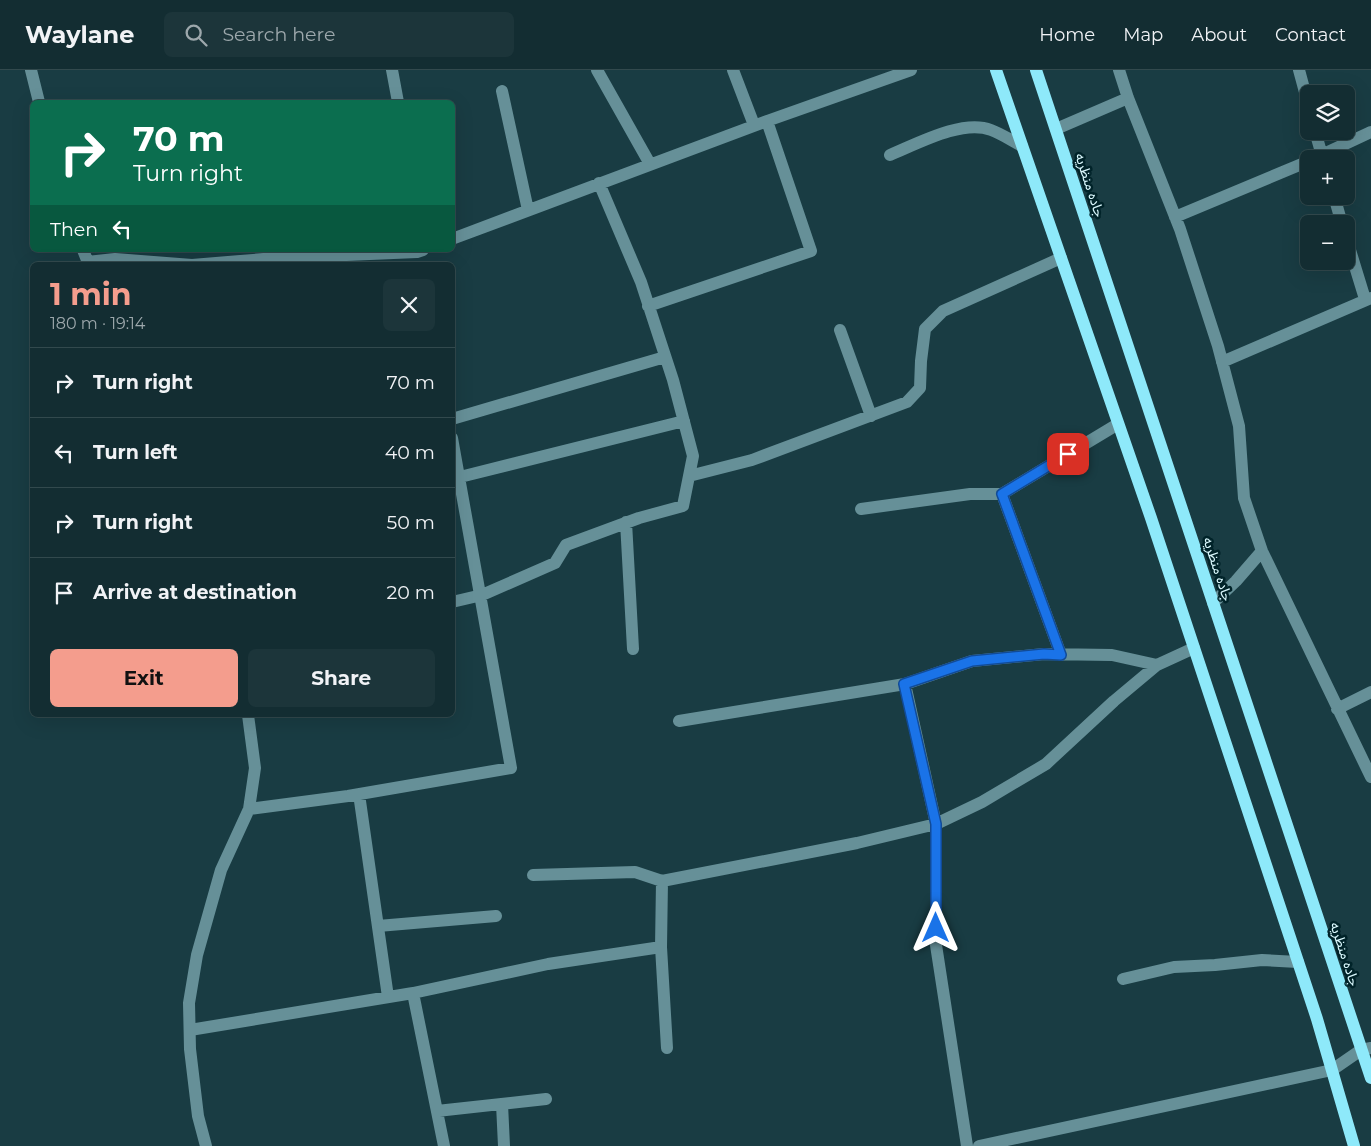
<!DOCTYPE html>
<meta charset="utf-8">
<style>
:root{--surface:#132d32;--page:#1c353a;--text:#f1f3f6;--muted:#9da8ac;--line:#32494d;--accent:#f49d8d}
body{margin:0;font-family:Montserrat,"Noto Sans Arabic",sans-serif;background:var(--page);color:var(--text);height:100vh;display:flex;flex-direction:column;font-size:19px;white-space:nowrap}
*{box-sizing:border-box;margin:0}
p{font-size:16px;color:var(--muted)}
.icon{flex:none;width:28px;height:28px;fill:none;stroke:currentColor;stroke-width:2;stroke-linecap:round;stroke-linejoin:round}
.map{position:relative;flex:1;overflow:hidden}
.side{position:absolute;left:30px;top:192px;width:425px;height:455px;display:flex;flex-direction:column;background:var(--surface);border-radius:8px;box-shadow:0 5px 20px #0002,0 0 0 1px var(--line)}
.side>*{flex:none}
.top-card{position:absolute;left:30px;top:30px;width:425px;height:152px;border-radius:8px;box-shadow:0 5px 20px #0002,0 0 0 1px var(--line);background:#0b6e4f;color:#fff;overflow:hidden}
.fabs{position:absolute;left:1300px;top:15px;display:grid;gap:10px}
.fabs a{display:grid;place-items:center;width:55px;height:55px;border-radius:8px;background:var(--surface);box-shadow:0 5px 20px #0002,0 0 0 1px var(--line);font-size:25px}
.pin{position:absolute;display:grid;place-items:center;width:42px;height:42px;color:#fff;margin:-21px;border-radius:10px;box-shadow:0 2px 8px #0006}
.me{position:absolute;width:55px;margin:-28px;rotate:0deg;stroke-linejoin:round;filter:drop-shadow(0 0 4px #0008)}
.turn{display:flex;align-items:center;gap:18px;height:105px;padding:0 20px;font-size:22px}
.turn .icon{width:65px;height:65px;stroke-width:2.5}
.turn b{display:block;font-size:35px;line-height:42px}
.then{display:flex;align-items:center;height:48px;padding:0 20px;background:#0003;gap:10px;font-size:19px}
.round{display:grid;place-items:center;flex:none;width:52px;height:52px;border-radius:8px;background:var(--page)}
.summary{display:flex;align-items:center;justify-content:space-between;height:85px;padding:0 20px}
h1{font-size:30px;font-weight:700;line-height:38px;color:var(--accent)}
.action{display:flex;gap:10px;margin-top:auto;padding:10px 20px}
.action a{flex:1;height:58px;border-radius:8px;background:var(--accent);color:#111;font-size:20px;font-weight:700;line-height:58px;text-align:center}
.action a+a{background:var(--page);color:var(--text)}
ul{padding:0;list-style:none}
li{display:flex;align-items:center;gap:15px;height:70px;padding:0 20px;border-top:1px solid var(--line)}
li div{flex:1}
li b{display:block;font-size:19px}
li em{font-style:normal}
header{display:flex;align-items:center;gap:30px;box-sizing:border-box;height:70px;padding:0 25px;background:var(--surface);border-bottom:1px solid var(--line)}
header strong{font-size:24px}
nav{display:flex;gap:28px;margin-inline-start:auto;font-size:18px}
.search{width:350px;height:45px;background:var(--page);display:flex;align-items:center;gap:12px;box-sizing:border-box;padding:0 18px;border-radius:8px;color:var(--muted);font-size:19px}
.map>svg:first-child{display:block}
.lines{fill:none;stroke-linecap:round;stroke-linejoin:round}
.minor{stroke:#669098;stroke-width:12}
.major{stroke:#8ee9fa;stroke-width:12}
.route-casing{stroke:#114b97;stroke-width:12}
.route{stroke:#1a73e8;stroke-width:9}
.labels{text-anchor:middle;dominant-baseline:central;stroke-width:5;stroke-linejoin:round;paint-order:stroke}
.street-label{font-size:14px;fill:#daf8fd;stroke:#002329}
</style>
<header>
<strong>Waylane</strong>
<div class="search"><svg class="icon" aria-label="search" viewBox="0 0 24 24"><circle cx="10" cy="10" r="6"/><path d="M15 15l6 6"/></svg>Search here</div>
<nav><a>Home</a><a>Map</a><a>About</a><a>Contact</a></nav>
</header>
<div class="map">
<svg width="1371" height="1076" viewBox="0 0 1371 1076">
<rect width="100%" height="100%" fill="#193c43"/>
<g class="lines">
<!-- minor -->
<path class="minor" d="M 31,0 L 39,32
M 392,0 L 398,32
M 597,0 L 650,94
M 733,0 L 754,55
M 1119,0 L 1128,28 L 1180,159 L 1218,276 L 1239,356 L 1244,428 L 1262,481 L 1371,707
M 1299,0 L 1309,37
M 502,21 L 528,140
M 1056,59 L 1128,28
M 1315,61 L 1323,89
M 890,85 C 917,74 962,49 991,60 C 1002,64 1012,71 1022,76
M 1313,89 L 1371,62
M 1334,126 L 1342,154
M 1175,147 L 1309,91
M 1346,167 L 1365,229
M 452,169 L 767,51 L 911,0
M 83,180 L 89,195
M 87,192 L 115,189 L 192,195 L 276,188 L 417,182 L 423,180
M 648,236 L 811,181 L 767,51
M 840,260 L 871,346
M 1222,292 L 1371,228
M 452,349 L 665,287
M 689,406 L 752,390 L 907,332 L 920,318 L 921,291 L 925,259 L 943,241 L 1061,188
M 452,409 L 684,351
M 1002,424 L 1061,585
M 861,439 L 970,424 L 1002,424 L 1118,354
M 626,452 L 633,579
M 452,532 L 482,525 L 555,493 L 566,475 L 639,448 L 683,436 L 693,386 L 673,310 L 641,212 L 599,113
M 1213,533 L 1236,511 L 1262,481
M 905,614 L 936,754 L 936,875 L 967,1076
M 1337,639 L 1371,622
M 679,651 L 905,614 L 972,591 L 1044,584 L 1112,585 L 1157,595
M 359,724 L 388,927
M 249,739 L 348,726 L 511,698 L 452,368
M 533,805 L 635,802 L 662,811
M 378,856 L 496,846
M 1123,909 L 1174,897 L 1215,895 L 1262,890 L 1298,892
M 413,923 L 444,1076
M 190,960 L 413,923 L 548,894 L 661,877
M 667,978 L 661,877 L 662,811 L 857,773 L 936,754 L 982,732 L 1046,694 L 1114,631 L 1157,595 L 1194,578
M 502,1034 L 504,1076
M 437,1041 L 546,1029
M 206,1076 L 198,1046 L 190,979 L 189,933 L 197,885 L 221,800 L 249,739 L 255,698 L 248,645
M 979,1076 L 1332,1000 L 1361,980 L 1371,978"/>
<!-- major -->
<path class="major" d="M 996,0 L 1151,448 L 1317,949 L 1354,1076
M 1036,0 L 1371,1008"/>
</g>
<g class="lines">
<!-- route casing -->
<g class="route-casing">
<path id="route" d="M 936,858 L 936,754 L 904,614 L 972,591 L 1044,584 L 1061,585 L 1002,424 L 1068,384"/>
</g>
<!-- route -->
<use href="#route" class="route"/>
</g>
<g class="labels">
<!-- street labels -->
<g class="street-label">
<text transform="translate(1090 115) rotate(72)">جاده منظریه</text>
<text transform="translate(1218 499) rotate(72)">جاده منظریه</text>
<text transform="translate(1345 884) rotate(72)">جاده منظریه</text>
</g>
</g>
</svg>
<div class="fabs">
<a><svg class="icon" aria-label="layers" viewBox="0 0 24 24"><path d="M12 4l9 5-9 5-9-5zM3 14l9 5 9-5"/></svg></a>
<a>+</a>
<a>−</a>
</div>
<div class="pin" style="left:1068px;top:384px;background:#d93025"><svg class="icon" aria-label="arrive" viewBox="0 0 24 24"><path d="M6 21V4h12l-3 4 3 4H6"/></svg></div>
<svg class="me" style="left:936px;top:858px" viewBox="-20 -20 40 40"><path d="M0-17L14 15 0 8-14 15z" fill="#1a73e8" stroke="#fff" stroke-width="4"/></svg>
<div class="top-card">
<div class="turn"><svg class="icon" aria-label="right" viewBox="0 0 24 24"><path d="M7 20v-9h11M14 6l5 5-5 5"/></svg><div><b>70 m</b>Turn right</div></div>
<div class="then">Then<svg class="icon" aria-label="left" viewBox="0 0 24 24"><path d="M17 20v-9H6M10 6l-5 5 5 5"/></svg></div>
</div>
<section class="side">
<div class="summary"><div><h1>1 min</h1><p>180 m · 19:14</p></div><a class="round"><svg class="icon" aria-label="close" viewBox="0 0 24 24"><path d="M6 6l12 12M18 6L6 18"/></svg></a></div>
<ul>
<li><svg class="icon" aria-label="right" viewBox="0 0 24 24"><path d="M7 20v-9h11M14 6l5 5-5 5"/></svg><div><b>Turn right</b></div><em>70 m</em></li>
<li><svg class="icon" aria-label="left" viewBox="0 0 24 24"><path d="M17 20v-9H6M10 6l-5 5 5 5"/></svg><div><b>Turn left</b></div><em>40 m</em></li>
<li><svg class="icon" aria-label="right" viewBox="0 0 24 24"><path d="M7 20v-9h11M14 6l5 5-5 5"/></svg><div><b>Turn right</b></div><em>50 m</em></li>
<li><svg class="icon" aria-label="arrive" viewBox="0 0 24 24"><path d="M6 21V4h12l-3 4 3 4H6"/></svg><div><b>Arrive at destination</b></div><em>20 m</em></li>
</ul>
<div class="action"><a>Exit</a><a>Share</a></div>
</section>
</div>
